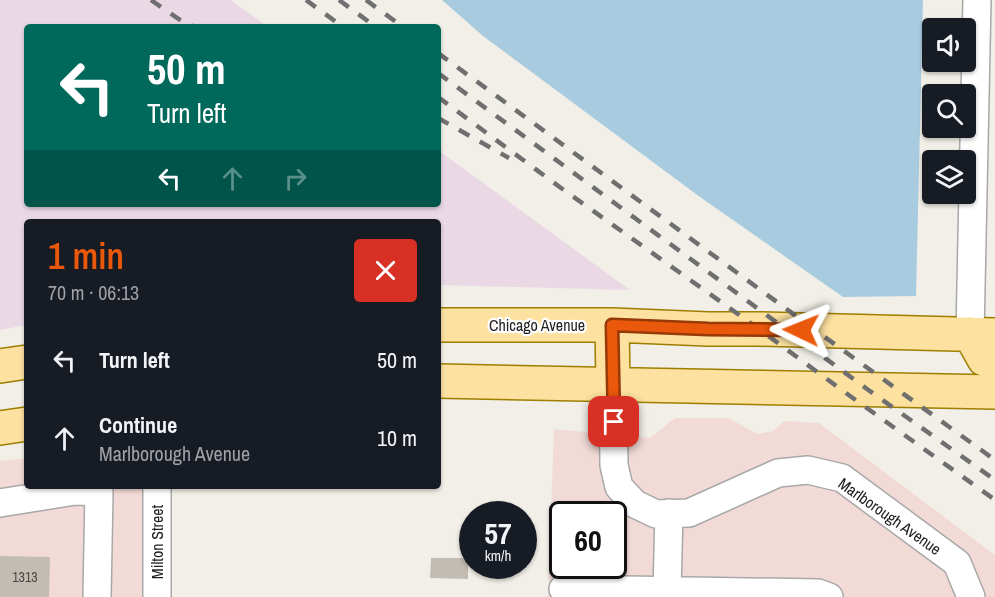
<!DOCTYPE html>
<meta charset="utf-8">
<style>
:root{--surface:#171b24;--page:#242831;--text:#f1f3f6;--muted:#9ea1a6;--accent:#ea580c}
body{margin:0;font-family:"Archivo Narrow",sans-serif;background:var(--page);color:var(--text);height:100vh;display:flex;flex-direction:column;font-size:22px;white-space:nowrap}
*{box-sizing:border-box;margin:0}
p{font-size:20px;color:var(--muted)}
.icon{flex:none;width:33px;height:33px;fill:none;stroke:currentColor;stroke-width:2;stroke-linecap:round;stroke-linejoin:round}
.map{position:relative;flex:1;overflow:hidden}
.details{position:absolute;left:24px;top:219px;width:417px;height:270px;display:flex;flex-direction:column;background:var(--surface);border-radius:6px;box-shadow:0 2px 4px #0004}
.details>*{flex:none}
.guide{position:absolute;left:24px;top:24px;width:417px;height:183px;border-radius:6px;box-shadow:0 2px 4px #0004;background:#00695c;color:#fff;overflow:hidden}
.fabs{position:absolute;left:922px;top:18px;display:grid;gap:12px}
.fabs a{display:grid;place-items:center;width:54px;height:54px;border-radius:6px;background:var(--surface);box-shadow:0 2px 4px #0004;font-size:30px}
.speed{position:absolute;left:459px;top:501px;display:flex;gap:12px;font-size:30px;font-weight:700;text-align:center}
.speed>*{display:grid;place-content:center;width:78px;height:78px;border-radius:50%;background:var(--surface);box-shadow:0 2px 4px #0004;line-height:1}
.speed small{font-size:15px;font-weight:400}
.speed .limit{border:3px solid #111;border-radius:9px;background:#fff;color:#111}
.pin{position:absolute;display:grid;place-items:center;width:51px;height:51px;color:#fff;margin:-26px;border-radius:12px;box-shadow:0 3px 9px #0006}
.me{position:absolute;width:66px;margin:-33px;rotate:272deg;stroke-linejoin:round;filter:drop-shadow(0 0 4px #0008)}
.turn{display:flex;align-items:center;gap:21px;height:126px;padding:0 24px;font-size:27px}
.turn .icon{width:78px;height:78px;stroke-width:2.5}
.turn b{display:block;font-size:42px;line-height:51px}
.lanes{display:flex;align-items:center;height:57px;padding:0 24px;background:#0003;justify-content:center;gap:30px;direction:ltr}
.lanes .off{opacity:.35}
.round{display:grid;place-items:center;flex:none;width:63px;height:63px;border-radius:6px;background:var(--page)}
.overview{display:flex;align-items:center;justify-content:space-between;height:102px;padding:0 24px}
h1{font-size:36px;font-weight:600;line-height:45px;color:var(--accent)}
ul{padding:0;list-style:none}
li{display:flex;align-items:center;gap:18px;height:78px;padding:0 24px}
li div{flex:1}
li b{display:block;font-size:22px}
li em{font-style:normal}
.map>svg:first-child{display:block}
.commercial{fill:#f2dbd7;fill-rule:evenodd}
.industrial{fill:#ead9e5}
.water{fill:#a8cbdf}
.building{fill:#c2bcb3}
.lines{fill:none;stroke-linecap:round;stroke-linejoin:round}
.minor-casing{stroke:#a8a8a8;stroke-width:30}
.major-casing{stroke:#9d7e00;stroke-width:36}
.minor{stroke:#fff;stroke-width:27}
.major{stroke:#fde1a0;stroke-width:33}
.rail{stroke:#6f6f6f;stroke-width:4.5;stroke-dasharray:12 12;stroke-linecap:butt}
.route-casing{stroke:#983908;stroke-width:15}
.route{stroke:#ea580c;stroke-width:10}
.labels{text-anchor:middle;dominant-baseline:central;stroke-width:4.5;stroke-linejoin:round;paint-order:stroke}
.number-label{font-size:14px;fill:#494846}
.street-label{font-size:16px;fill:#212121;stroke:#fff}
</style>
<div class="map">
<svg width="995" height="597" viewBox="0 0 995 597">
<rect width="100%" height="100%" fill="#f1efe7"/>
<!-- commercial -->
<path class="commercial" d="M 675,418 L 728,418 L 758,434 L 773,431 L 784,421 L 819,423 L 995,555 L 995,597 L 548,597 L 554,429 L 650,438 ZM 562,514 L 614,514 L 614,566 L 562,566 Z
M 27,458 L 27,486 L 147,486 L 146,597 L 0,597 L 0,461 Z"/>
<!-- industrial -->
<path class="industrial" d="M 0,0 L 231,0 L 268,27 L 27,27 L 27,204 L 438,204 L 438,150 L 630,290 L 438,285 L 438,222 L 27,222 L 27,325 L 0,330 Z"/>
<!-- water -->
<path class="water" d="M 442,0 L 923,0 L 916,296 L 843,297 L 700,197 L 483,36 Z"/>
<!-- building -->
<path class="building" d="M 0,556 L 50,557 L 49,597 L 0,597 Z
M 431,558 L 468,558 L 468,579 L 430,578 Z"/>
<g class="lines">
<!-- minor casing -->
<g class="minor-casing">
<path id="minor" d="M 970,334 L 977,0
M 613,383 L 614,465 L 619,487 L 635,504 L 656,514 L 689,513 L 778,473 L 808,470 L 842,478 L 957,563 L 971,597
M 0,503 L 75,491 L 99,492 L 97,597
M 563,589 L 818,593 L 829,597
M 667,591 L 669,513
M 157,597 L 157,486"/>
</g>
<!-- major casing -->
<g class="major-casing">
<path id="major" d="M 438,325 L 612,325 L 708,329 L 759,329 L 995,335
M 612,325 L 613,383
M 970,334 L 984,359 L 995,359
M 0,366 L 27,362
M 438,381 L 995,392
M 0,428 L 27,424"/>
</g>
<!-- minor -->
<use href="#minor" class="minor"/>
<!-- major -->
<use href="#major" class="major"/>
<!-- rail -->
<path class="rail" d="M 151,0 L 183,22 L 195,27
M 306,0 L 343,27
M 339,0 L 376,27
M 366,0 L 403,27
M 438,53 L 815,330 L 995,460
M 438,73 L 867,389 L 995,480
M 438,97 L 561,188 L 759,329 L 839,388 L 995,500
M 438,118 L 509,158"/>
</g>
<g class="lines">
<!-- route casing -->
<g class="route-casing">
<path id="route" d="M 614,422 L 612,325 L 708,329 L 801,330"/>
</g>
<!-- route -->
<use href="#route" class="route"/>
</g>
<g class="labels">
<!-- number labels -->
<g class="number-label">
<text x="25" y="577">1313</text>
</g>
<!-- street labels -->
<g class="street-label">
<text x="537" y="325">Chicago Avenue</text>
<text transform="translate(890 516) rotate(35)">Marlborough Avenue</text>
<text transform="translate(157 542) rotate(-90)">Milton Street</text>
</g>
</g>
</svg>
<div class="fabs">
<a><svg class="icon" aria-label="sound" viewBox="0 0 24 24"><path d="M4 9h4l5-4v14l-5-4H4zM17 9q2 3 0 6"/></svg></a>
<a><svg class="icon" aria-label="search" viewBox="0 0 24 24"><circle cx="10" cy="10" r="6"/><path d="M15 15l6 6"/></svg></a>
<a><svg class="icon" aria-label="layers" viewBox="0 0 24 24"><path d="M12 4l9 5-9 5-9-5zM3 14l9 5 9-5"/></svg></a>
</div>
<div class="speed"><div>57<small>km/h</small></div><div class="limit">60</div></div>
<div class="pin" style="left:614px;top:422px;background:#d93025"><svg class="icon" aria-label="arrive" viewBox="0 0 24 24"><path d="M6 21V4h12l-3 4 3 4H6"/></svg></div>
<svg class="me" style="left:801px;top:330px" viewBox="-20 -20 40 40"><path d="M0-17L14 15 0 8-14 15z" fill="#ea580c" stroke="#fff" stroke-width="4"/></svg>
<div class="guide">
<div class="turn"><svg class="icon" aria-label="left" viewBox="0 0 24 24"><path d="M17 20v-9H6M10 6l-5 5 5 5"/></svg><div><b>50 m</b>Turn left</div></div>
<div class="lanes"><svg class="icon" aria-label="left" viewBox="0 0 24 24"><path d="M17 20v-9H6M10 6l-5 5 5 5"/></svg><svg class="icon off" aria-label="ahead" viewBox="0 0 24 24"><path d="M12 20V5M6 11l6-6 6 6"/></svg><svg class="icon off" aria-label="right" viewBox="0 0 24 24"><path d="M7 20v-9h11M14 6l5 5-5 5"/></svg></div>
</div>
<section class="details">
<div class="overview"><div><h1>1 min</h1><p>70 m · 06:13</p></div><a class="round" style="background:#d93025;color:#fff"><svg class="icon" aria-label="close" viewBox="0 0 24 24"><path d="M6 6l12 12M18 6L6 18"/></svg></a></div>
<ul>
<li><svg class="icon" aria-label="left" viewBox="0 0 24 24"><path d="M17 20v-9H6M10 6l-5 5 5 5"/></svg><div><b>Turn left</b></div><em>50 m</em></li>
<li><svg class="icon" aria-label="ahead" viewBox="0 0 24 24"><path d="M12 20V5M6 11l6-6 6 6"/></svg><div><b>Continue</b><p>Marlborough Avenue</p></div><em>10 m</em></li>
</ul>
</section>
</div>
